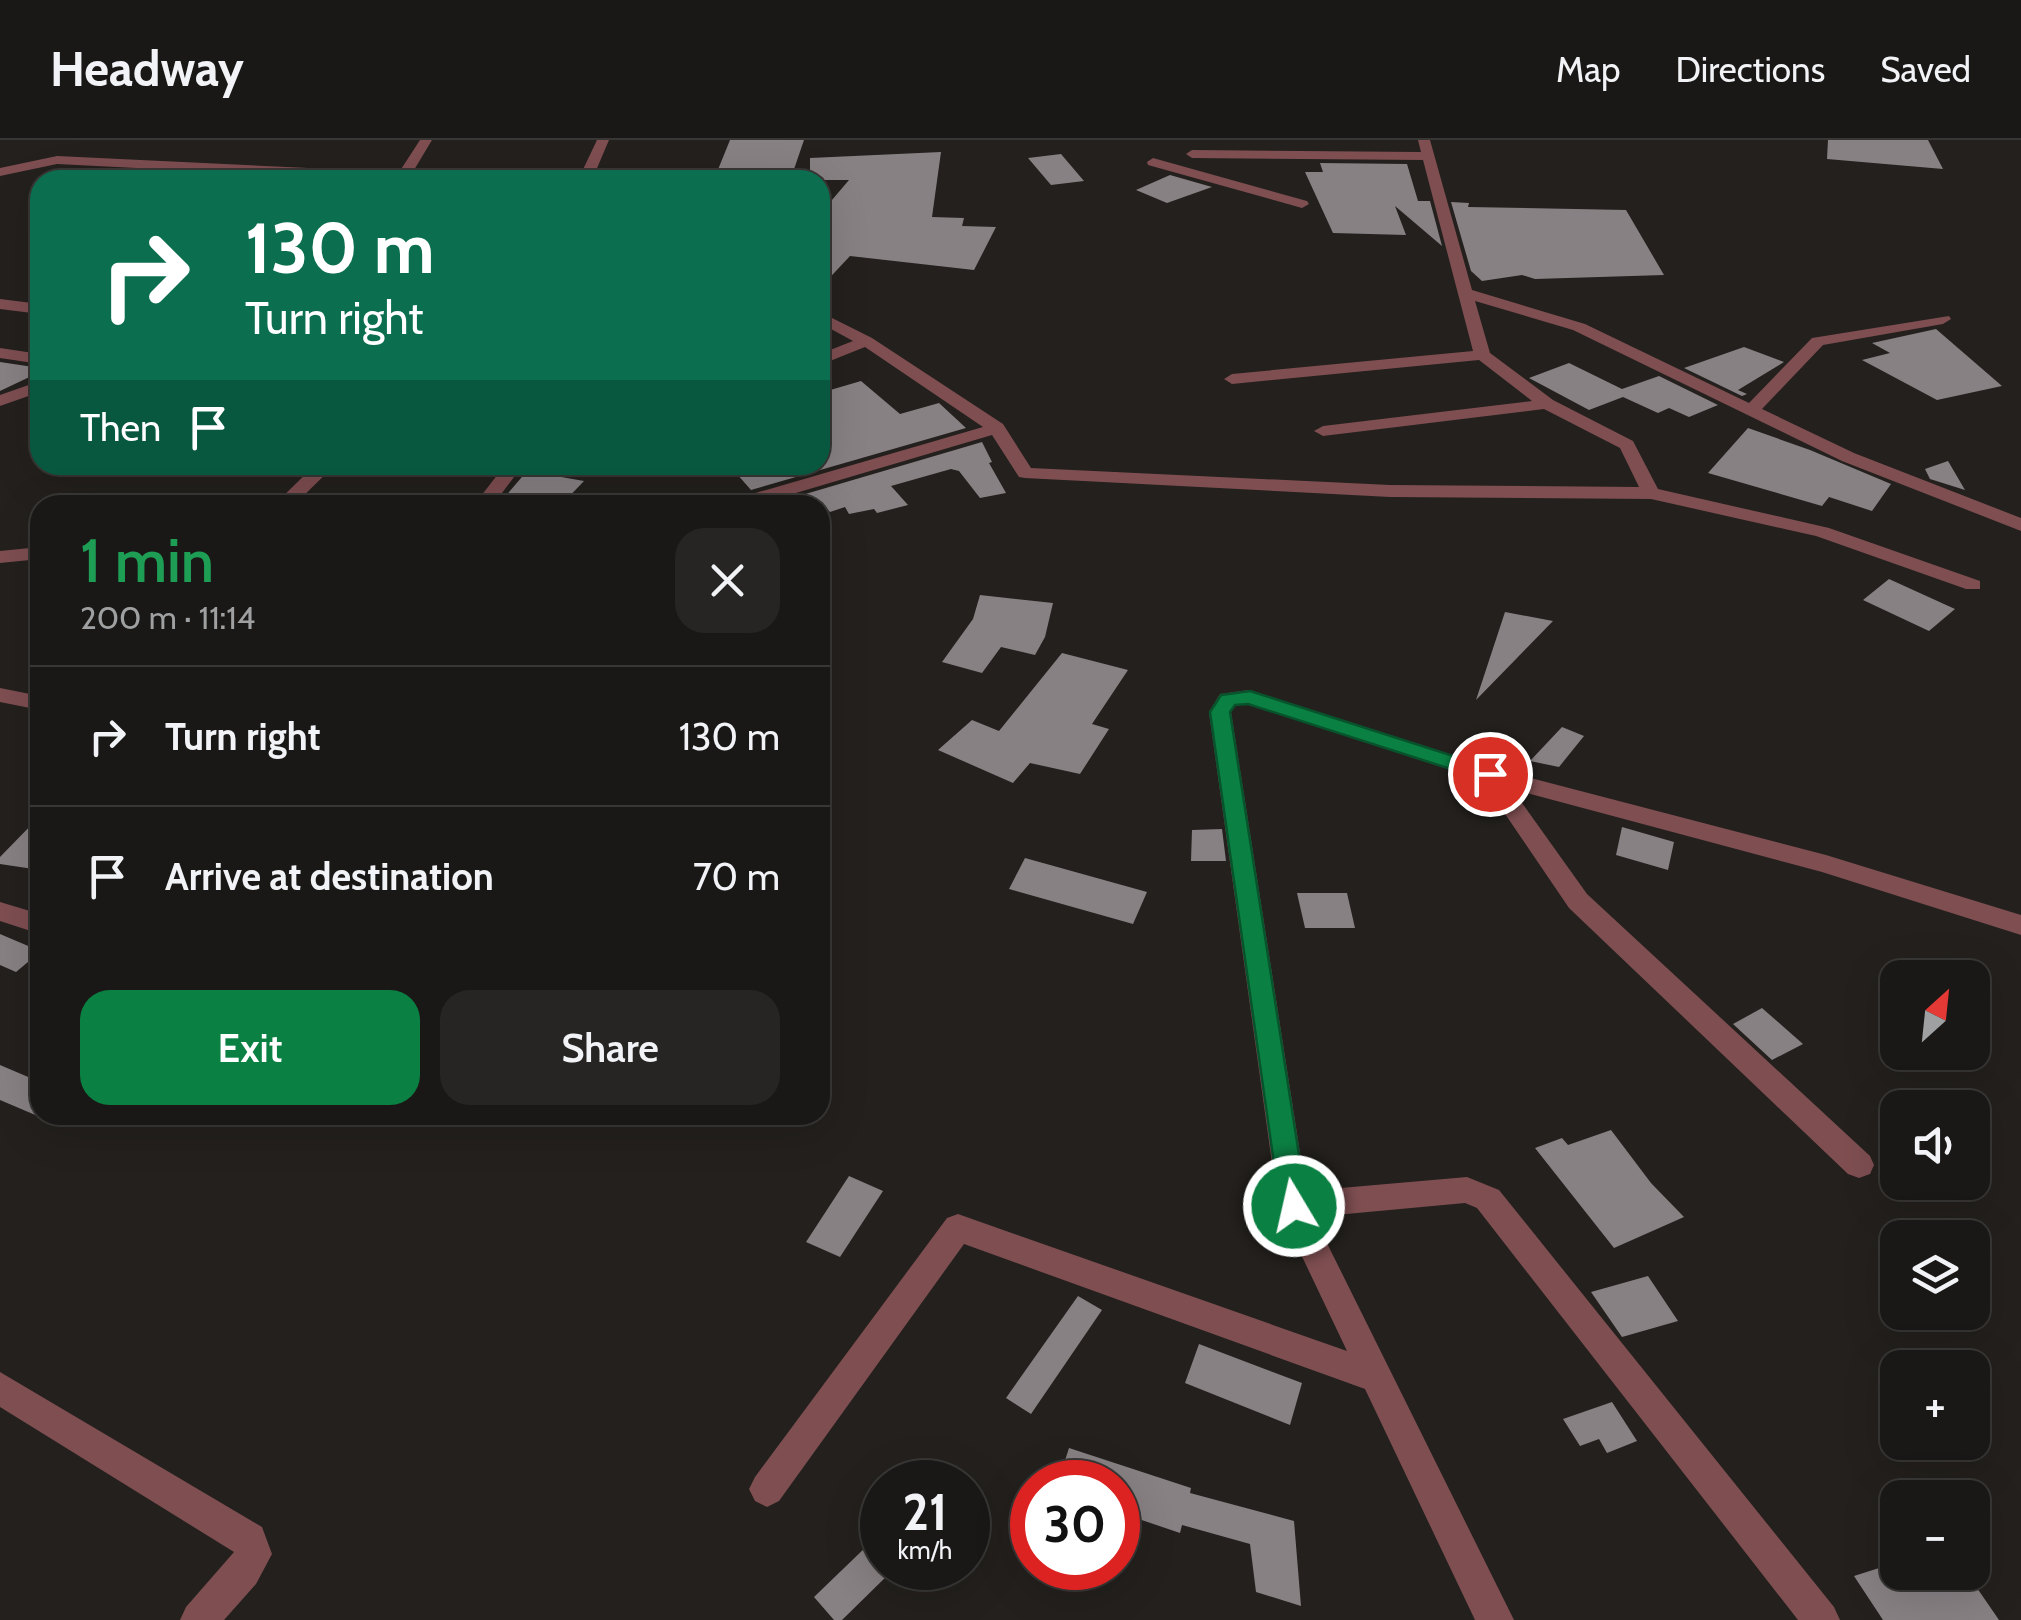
<!DOCTYPE html>
<meta charset="utf-8">
<style>
:root{--surface:#1a1816;--page:#272523;--text:#f1f3f6;--muted:#9fa0a1;--line:#383735;--accent:#0b8043}
body{margin:0;font-family:Cabin,sans-serif;background:var(--page);color:var(--text);height:100vh;display:flex;flex-direction:column;font-size:38px;white-space:nowrap}
*{box-sizing:border-box;margin:0}
p{font-size:32px;color:var(--muted)}
.icon{flex:none;width:55px;height:55px;fill:none;stroke:currentColor;stroke-width:2;stroke-linecap:round;stroke-linejoin:round}
.map{position:relative;flex:1;overflow:hidden}
.panel{position:absolute;left:30px;top:355px;width:800px;height:630px;display:flex;flex-direction:column;background:var(--surface);border-radius:30px;box-shadow:0 10px 40px #0002,0 0 0 2px var(--line)}
.panel>*{flex:none}
.top-card{position:absolute;left:30px;top:30px;width:800px;height:305px;border-radius:30px;box-shadow:0 10px 40px #0002,0 0 0 2px var(--line);background:#0b6e4f;color:#fff;overflow:hidden}
.needle{width:65px;rotate:27deg}
.tools{position:absolute;left:1880px;top:820px;display:grid;gap:20px}
.tools a{display:grid;place-items:center;width:110px;height:110px;border-radius:20px;background:var(--surface);box-shadow:0 10px 40px #0002,0 0 0 2px var(--line);font-size:50px}
.speed{position:absolute;left:860px;top:1320px;display:flex;gap:20px;font-size:50px;font-weight:700;text-align:center}
.speed>*{display:grid;place-content:center;width:130px;height:130px;border-radius:50%;background:var(--surface);box-shadow:0 10px 40px #0002,0 0 0 2px var(--line);line-height:1}
.speed small{font-size:25px;font-weight:400}
.speed .limit{border:15px solid #d22;background:#fff;color:#111}
.pin{position:absolute;display:grid;place-items:center;width:85px;height:85px;color:#fff;margin:-42px;border:5px solid #fff;border-radius:50%;box-shadow:0 2px 10px #0007}
.me{position:absolute;width:110px;margin:-55px;rotate:351deg;stroke-linejoin:round;filter:drop-shadow(0 0 8px #0008)}
.turn{display:flex;align-items:center;gap:35px;height:210px;padding:0 50px;font-size:45px}
.turn .icon{width:130px;height:130px;stroke-width:2.5}
.turn b{display:block;font-size:70px;line-height:85px}
.then{display:flex;align-items:center;height:95px;padding:0 50px;background:#0003;gap:20px;font-size:38px}
.round{display:grid;place-items:center;flex:none;width:105px;height:105px;border-radius:30px;background:var(--page)}
.overview{display:flex;align-items:center;justify-content:space-between;height:170px;padding:0 50px}
h1{font-size:60px;font-weight:600;line-height:75px;color:#1e9e55}
.button{display:flex;gap:20px;margin-top:auto;padding:20px 50px}
.button a{flex:1;height:115px;border-radius:30px;background:var(--accent);color:#fff;font-size:40px;font-weight:600;line-height:115px;text-align:center}
.button a+a{background:var(--page);color:var(--text)}
ul{padding:0;list-style:none}
li{display:flex;align-items:center;gap:30px;height:140px;padding:0 50px;border-top:2px solid var(--line)}
li div{flex:1}
li b{display:block;font-size:38px}
li em{font-style:normal}
header{display:flex;align-items:center;gap:60px;box-sizing:border-box;height:140px;padding:0 50px;background:var(--surface);border-bottom:2px solid var(--line)}
header strong{font-size:48px}
nav{display:flex;gap:55px;margin-inline-start:auto;font-size:35px}
.map>svg:first-child{display:block}
.building{fill:#878184}
.lines{fill:none;stroke-linecap:round;stroke-linejoin:round}
.minor{fill:#7e4e51;fill-rule:evenodd}
.route{fill:#0b8043;stroke:#07532c;stroke-width:2.5}
</style>
<header>
<strong>Headway</strong>
<nav><a>Map</a><a>Directions</a><a>Saved</a></nav>
</header>
<div class="map">
<svg width="2021" height="1480" viewBox="0 0 2021 1480">
<rect width="100%" height="100%" fill="#23201d"/>
<!-- building -->
<path class="building" d="M 730,0 L 804,0 L 791,38 L 715,37 Z
M 1828,0 L 1928,0 L 1943,29 L 1827,19 Z
M 941,12 L 932,77 L 964,78 L 962,86 L 996,87 L 974,130 L 850,116 L 820,148 L 820,74 L 849,40 L 810,40 L 810,18 Z
M 1061,14 L 1084,41 L 1051,45 L 1028,18 Z
M 1320,23 L 1407,24 L 1418,61 L 1430,61 L 1442,106 L 1395,66 L 1406,95 L 1333,93 L 1305,32 L 1323,32 Z
M 1170,35 L 1212,47 L 1167,63 L 1136,50 Z
M 1451,62 L 1469,63 L 1468,67 L 1626,70 L 1664,135 L 1535,139 L 1522,135 L 1482,141 L 1471,131 Z
M 1936,189 L 2002,246 L 1937,260 L 1862,220 L 1890,213 L 1872,203 Z
M 1744,207 L 1784,222 L 1738,250 L 1747,254 L 1742,256 L 1684,228 Z
M 0,222 L 40,228 L 40,232 L 0,251 Z
M 1569,223 L 1622,249 L 1659,236 L 1718,265 L 1689,277 L 1669,268 L 1658,273 L 1623,257 L 1589,270 L 1529,238 Z
M 861,241 L 900,274 L 939,263 L 966,288 L 751,350 L 729,325 L 820,325 L 820,253 Z
M 1748,288 L 1810,310 L 1891,344 L 1872,371 L 1829,357 L 1822,366 L 1708,333 Z
M 982,302 L 992,322 L 989,323 L 1006,353 L 980,358 L 959,331 L 951,329 L 891,346 L 908,365 L 877,373 L 874,369 L 849,374 L 845,367 L 830,372 L 824,365 L 768,365 Z
M 1948,321 L 1965,350 L 1930,339 L 1925,329 Z
M 527,331 L 584,341 L 561,365 L 498,365 Z
M 1889,439 L 1955,469 L 1929,491 L 1863,460 Z
M 980,455 L 1053,463 L 1045,497 L 1035,515 L 1001,507 L 982,533 L 942,522 L 973,479 Z
M 1505,472 L 1553,481 L 1476,560 Z
M 1062,513 L 1128,530 L 1092,584 L 1109,589 L 1080,634 L 1030,623 L 1013,643 L 938,610 L 972,580 L 999,591 Z
M 1562,587 L 1584,596 L 1559,627 L 1530,621 Z
M 40,676 L 40,730 L 0,724 L 0,717 Z
M 1622,687 L 1674,702 L 1668,730 L 1616,715 Z
M 1222,689 L 1226,721 L 1191,721 L 1192,690 Z
M 1025,718 L 1147,752 L 1133,784 L 1009,749 Z
M 1297,753 L 1347,753 L 1355,788 L 1305,788 Z
M 0,794 L 40,811 L 40,812 L 16,832 L 0,825 Z
M 1762,868 L 1803,904 L 1772,920 L 1733,884 Z
M 0,925 L 40,942 L 40,977 L 0,960 Z
M 1611,990 L 1651,1043 L 1684,1077 L 1614,1108 L 1535,1008 L 1562,998 L 1568,1005 Z
M 849,1036 L 883,1051 L 840,1117 L 806,1102 Z
M 1648,1136 L 1678,1181 L 1622,1197 L 1591,1152 Z
M 1078,1156 L 1102,1170 L 1031,1274 L 1006,1258 Z
M 1199,1204 L 1302,1243 L 1290,1285 L 1185,1243 Z
M 1612,1262 L 1637,1301 L 1607,1313 L 1599,1299 L 1580,1306 L 1563,1279 Z
M 1069,1308 L 1191,1348 L 1190,1353 L 1294,1381 L 1301,1466 L 1256,1452 L 1250,1404 L 1182,1385 L 1180,1393 L 1118,1372 L 1118,1342 L 1058,1342 Z
M 869,1404 L 882,1420 L 882,1428 L 892,1431 L 842,1480 L 834,1480 L 814,1457 Z
M 1898,1422 L 1898,1432 L 1966,1432 L 1999,1480 L 1883,1480 L 1854,1436 Z"/>
<g class="lines">
<!-- minor -->
<path class="minor" d="M 420,0 L 432,0 L 408,40 L 394,40 Z
M 597,0 L 609,0 L 592,40 L 578,40 Z
M 1418,0 L 1430,0 L 1472,150 L 1585,184 L 1749,263 L 1812,198 L 1949,176 L 1951,179 L 1943,184 L 1823,205 L 1762,269 L 1854,313 L 2021,378 L 2021,391 L 1842,321 L 1573,190 L 1475,161 L 1490,213 L 1553,260 L 1633,301 L 1658,349 L 1829,388 L 1980,441 L 1980,449 L 1966,449 L 1816,396 L 1651,359 L 1390,357 L 1025,338 L 1019,337 L 992,295 L 755,365 L 726,365 L 728,361 L 983,287 L 865,207 L 820,225 L 820,214 L 853,201 L 820,183 L 820,172 L 872,198 L 1003,284 L 1031,328 L 1390,345 L 1639,347 L 1620,308 L 1544,269 L 1323,296 L 1314,291 L 1323,286 L 1532,261 L 1479,220 L 1232,244 L 1224,239 L 1232,234 L 1473,211 L 1423,20 L 1192,18 L 1186,14 L 1192,10 L 1421,12 Z
M 57,16 L 330,29 L 374,40 L 57,24 L 0,36 L 0,28 Z
M 1153,18 L 1307,61 L 1309,64 L 1302,68 L 1148,25 L 1147,22 Z
M 0,159 L 40,164 L 40,174 L 0,169 Z
M 0,208 L 40,214 L 40,224 L 0,218 Z
M 40,241 L 40,252 L 0,266 L 0,255 Z
M 315,325 L 335,325 L 294,365 L 274,365 Z
M 505,325 L 523,325 L 493,365 L 474,365 Z
M 40,407 L 40,419 L 0,423 L 0,411 Z
M 0,548 L 40,556 L 40,570 L 0,562 Z
M 1249,550 L 1496,629 L 1826,715 L 2021,775 L 2021,795 L 1822,732 L 1512,649 L 1587,754 L 1870,1016 L 1874,1025 L 1870,1034 L 1859,1038 L 1848,1034 L 1569,768 L 1482,640 L 1248,564 L 1235,565 L 1231,572 L 1306,1051 L 1467,1037 L 1499,1050 L 1834,1467 L 1840,1480 L 1798,1480 L 1477,1068 L 1465,1063 L 1314,1077 L 1514,1480 L 1475,1480 L 1365,1249 L 964,1104 L 779,1361 L 767,1367 L 755,1361 L 749,1349 L 755,1337 L 947,1078 L 958,1074 L 1347,1211 L 1278,1066 L 1209,572 L 1220,554 Z
M 0,762 L 40,774 L 40,794 L 0,781 Z
M 0,1232 L 262,1387 L 272,1414 L 256,1444 L 224,1480 L 180,1480 L 186,1467 L 234,1412 L 0,1267 Z"/>
</g>
<!-- route -->
<path class="route" d="M 1250,551 L 1497,630 L 1500,634 L 1497,639 L 1482,639 L 1248,564 L 1235,565 L 1230,572 L 1307,1066 L 1303,1074 L 1294,1078 L 1284,1074 L 1280,1066 L 1210,572 L 1221,555 Z"/>
</svg>
<div class="tools">
<a><svg class="needle" viewBox="-14 -14 28 28"><path d="M0-13l5 13h-10z" fill="#e53935"/><path d="M0 13l5-13h-10z" fill="#9fa0a1"/></svg></a>
<a><svg class="icon" aria-label="sound" viewBox="0 0 24 24"><path d="M4 9h4l5-4v14l-5-4H4zM17 9q2 3 0 6"/></svg></a>
<a><svg class="icon" aria-label="layers" viewBox="0 0 24 24"><path d="M12 4l9 5-9 5-9-5zM3 14l9 5 9-5"/></svg></a>
<a>+</a>
<a>−</a>
</div>
<div class="speed"><div>21<small>km/h</small></div><div class="limit">30</div></div>
<div class="pin" style="left:1490px;top:634px;background:#d93025"><svg class="icon" aria-label="arrive" viewBox="0 0 24 24"><path d="M6 21V4h12l-3 4 3 4H6"/></svg></div>
<svg class="me" style="left:1294px;top:1066px" viewBox="-20 -20 40 40"><circle r="17" fill="#0b8043" stroke="#fff" stroke-width="3"/><path d="M0-11L8 9 0 5-8 9z" fill="#fff"/></svg>
<div class="top-card">
<div class="turn"><svg class="icon" aria-label="right" viewBox="0 0 24 24"><path d="M7 20v-9h11M14 6l5 5-5 5"/></svg><div><b>130 m</b>Turn right</div></div>
<div class="then">Then<svg class="icon" aria-label="arrive" viewBox="0 0 24 24"><path d="M6 21V4h12l-3 4 3 4H6"/></svg></div>
</div>
<section class="panel">
<div class="overview"><div><h1>1 min</h1><p>200 m · 11:14</p></div><a class="round"><svg class="icon" aria-label="close" viewBox="0 0 24 24"><path d="M6 6l12 12M18 6L6 18"/></svg></a></div>
<ul>
<li><svg class="icon" aria-label="right" viewBox="0 0 24 24"><path d="M7 20v-9h11M14 6l5 5-5 5"/></svg><div><b>Turn right</b></div><em>130 m</em></li>
<li><svg class="icon" aria-label="arrive" viewBox="0 0 24 24"><path d="M6 21V4h12l-3 4 3 4H6"/></svg><div><b>Arrive at destination</b></div><em>70 m</em></li>
</ul>
<div class="button"><a>Exit</a><a>Share</a></div>
</section>
</div>
